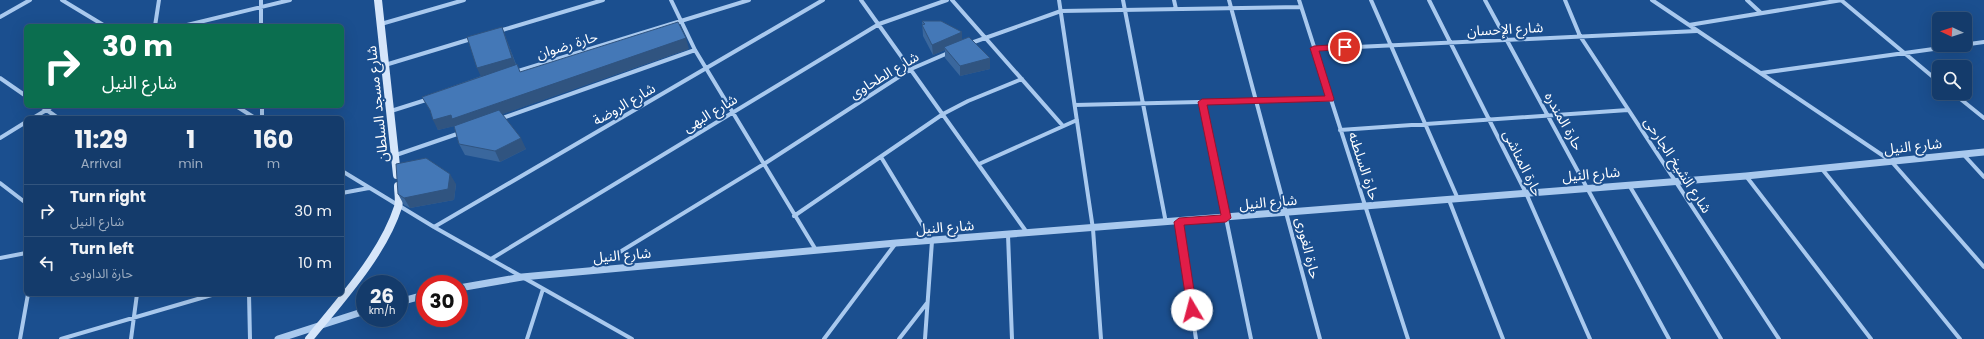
<!DOCTYPE html>
<meta charset="utf-8">
<style>
:root{--surface:#143b6b;--page:#1d4271;--text:#f1f3f6;--muted:#9dadc1;--line:#33557e}
body{margin:0;font-family:Poppins,"Noto Sans Arabic",sans-serif;background:var(--page);color:var(--text);height:100vh;display:flex;flex-direction:column;font-size:15px;white-space:nowrap}
*{box-sizing:border-box;margin:0}
p{font-size:13px;color:var(--muted)}
.icon{flex:none;width:22px;height:22px;fill:none;stroke:currentColor;stroke-width:2;stroke-linecap:round;stroke-linejoin:round}
.map{position:relative;flex:1;overflow:hidden}
.panel{position:absolute;left:24px;top:116px;width:320px;height:180px;display:flex;flex-direction:column;background:var(--surface);border-radius:6px;box-shadow:0 4px 16px #0002,0 0 0 1px var(--line)}
.panel>*{flex:none}
.guide{position:absolute;left:24px;top:24px;width:320px;height:84px;border-radius:6px;box-shadow:0 4px 16px #0002,0 0 0 1px var(--line);background:#0b6e4f;color:#fff;overflow:hidden}
.needle{width:26px;rotate:274deg}
.tools{position:absolute;left:1932px;top:12px;display:grid;gap:8px}
.tools a{display:grid;place-items:center;width:40px;height:40px;border-radius:6px;background:var(--surface);box-shadow:0 4px 16px #0002,0 0 0 1px var(--line);font-size:20px}
.speed{position:absolute;left:356px;top:275px;display:flex;gap:8px;font-size:20px;font-weight:700;text-align:center}
.speed>*{display:grid;place-content:center;width:52px;height:52px;border-radius:50%;background:var(--surface);box-shadow:0 4px 16px #0002,0 0 0 1px var(--line);line-height:1}
.speed small{font-size:10px;font-weight:400}
.speed .limit{border:6px solid #d22;background:#fff;color:#111}
.pin{position:absolute;display:grid;place-items:center;width:34px;height:34px;color:#fff;margin:-17px;border:2px solid #fff;border-radius:50%;box-shadow:0 1px 4px #0007}
.me{position:absolute;width:44px;margin:-22px;rotate:352deg;stroke-linejoin:round;filter:drop-shadow(0 0 3px #0008)}
.turn{display:flex;align-items:center;gap:14px;height:84px;padding:0 12px;font-size:18px}
.turn .icon{width:52px;height:52px;stroke-width:2.5}
.turn b{display:block;font-size:28px;line-height:34px}
.eta{display:flex;justify-content:space-evenly;align-items:center;height:68px;text-align:center}
.eta b{font-size:24px;font-weight:700;line-height:28px}
ul{padding:0;list-style:none}
li{display:flex;align-items:center;gap:12px;height:52px;padding:0 12px;border-top:1px solid var(--line)}
li div{flex:1}
li b{display:block;font-size:15px}
li em{font-style:normal}
.map>svg:first-child{display:block}
.lines{fill:none;stroke-linecap:round;stroke-linejoin:round}
.minor{stroke:#a9c9ee;stroke-width:4}
.tertiary{stroke:#a9c9ee;stroke-width:7}
.secondary{stroke:#d6e6fa;stroke-width:8}
.wall{fill:#3a679d}
.shaded-wall{fill:#305480}
.building{fill:#4478b7;stroke:#305480}
.route{fill:#e11d48;stroke:#92132f}
.labels{text-anchor:middle;dominant-baseline:central;stroke-width:4;stroke-linejoin:round;paint-order:stroke}
.street-label{font-size:14px;fill:#fff;stroke:#1b4f8f}
</style>
<div class="map">
<svg width="1984" height="339" viewBox="0 0 1984 339">
<rect width="100%" height="100%" fill="#1b4f8f"/>
<g class="lines">
<!-- minor -->
<path class="minor" d="M 62,0 L 105,26
M 261,0 L 261,26
M 671,0 L 695,50 L 816,250
M 861,0 L 1028,234
M 952,0 L 1063,126
M 1059,0 L 1093,229 L 1101,339
M 1123,0 L 1166,223
M 1174,0 L 1176,9
M 1229,0 L 1320,339
M 1299,0 L 1408,339
M 1371,0 L 1458,199
M 1429,0 L 1526,193 L 1590,339
M 1485,0 L 1669,339
M 1565,0 L 1580,36 L 1779,339
M 1652,0 L 1891,161 L 1984,267
M 1747,0 L 1761,13
M 1841,0 L 1939,82
M 0,17 L 30,0
M 381,24 L 464,0
M 1689,25 L 1842,0
M 155,26 L 159,0
M 183,26 L 290,0
M 499,31 L 603,0
M 971,43 L 1061,11 L 1301,7
M 1314,49 L 1697,31
M 385,65 L 471,39
M 515,72 L 749,0
M 1761,73 L 1984,42
M 0,78 L 26,96
M 1953,93 L 1984,118
M 1202,102 L 1251,339
M 1075,105 L 1330,99
M 41,106 L 58,118
M 236,106 L 255,118
M 262,106 L 262,118
M 391,111 L 429,99
M 33,118 L 53,106
M 500,119 L 695,50
M 1340,130 L 1628,110
M 0,138 L 26,122
M 1963,154 L 1984,177
M 396,155 L 460,133
M 881,157 L 932,241 L 925,339
M 979,164 L 1077,120
M 1822,169 L 1960,339
M 342,171 L 434,227 L 632,339
M 1746,176 L 1871,339
M 0,183 L 26,203
M 1629,185 L 1721,339
M 342,193 L 369,188
M 1449,200 L 1503,339
M 794,216 L 943,114 L 968,101 L 1022,79
M 1179,222 L 1196,339
M 434,227 L 823,0
M 1008,235 L 1012,339
M 0,258 L 26,253
M 491,259 L 879,24 L 947,0
M 592,269 L 764,164 L 911,69 L 948,53
M 249,294 L 250,339
M 20,339 L 28,294
M 61,339 L 215,294
M 131,339 L 137,294
M 527,339 L 543,289
M 824,339 L 896,243
M 899,339 L 927,303"/>
<!-- tertiary -->
<path class="tertiary" d="M 459,288 L 522,277 L 896,243 L 1746,176 L 1984,152
M 399,302 L 425,295
M 278,339 L 365,311"/>
<!-- secondary -->
<path class="secondary" d="M 378,0 L 397,175
M 309,339 C 340,301 383,254 398,207 C 400,201 398,192 398,186"/>
</g>
<!-- wall -->
<path class="wall" d="M 922,21 L 962,40 L 990,69 L 960,76 L 945,58 L 945,50 L 933,55 L 923,36 Z
M 502,27 L 506,38 L 516,64 L 520,72 L 689,49 L 502,114 L 526,149 L 500,162 L 465,155 L 459,144 L 454,126 L 438,130 L 431,112 L 422,97 L 481,76 Z
M 456,184 L 454,200 L 410,208 L 404,205 L 398,194 Z"/>
<!-- shaded-wall -->
<path class="shaded-wall" d="M 502,27 L 506,38 L 517,68 L 482,79 L 477,68 Z
M 962,32 L 962,43 L 944,47 L 945,50 L 933,55 L 932,45 Z
M 686,38 L 689,49 L 457,130 L 455,126 L 438,130 L 433,120 Z
M 990,58 L 990,69 L 960,76 L 960,66 Z
M 521,138 L 526,149 L 500,162 L 495,151 Z
M 450,174 L 456,184 L 454,200 L 410,208 L 404,198 Z"/>
<!-- building -->
<path class="building" d="M 922,21 L 941,21 L 962,32 L 932,45 L 922,25 L 925,24 Z
M 678,22 L 686,38 L 452,119 L 451,115 L 433,120 L 430,110 L 422,97 L 515,65 L 517,64 L 520,72 Z
M 502,27 L 512,58 L 477,68 L 467,37 Z
M 969,37 L 990,58 L 960,66 L 944,47 Z
M 499,110 L 521,138 L 495,151 L 459,144 L 454,126 Z
M 426,158 L 450,174 L 448,189 L 404,198 L 398,194 L 396,164 Z"/>
<!-- route -->
<path class="route" d="M 1345,44 L 1347,45 L 1347,49 L 1319,51 L 1334,99 L 1333,101 L 1207,105 L 1231,218 L 1226,222 L 1184,225 L 1197,310 L 1192,314 L 1188,313 L 1174,222 L 1179,218 L 1221,215 L 1198,102 L 1202,99 L 1325,96 L 1310,48 L 1314,46 Z"/>
<g class="labels">
<!-- street labels -->
<g class="street-label">
<text transform="translate(1505 29) rotate(-3)">شارع الإحسان</text>
<text transform="translate(567 45) rotate(-17)">حارة رضوان</text>
<text transform="translate(884 75) rotate(-31)">شارع الطحاوى</text>
<text transform="translate(377 104) rotate(-96)">شارع مسجد السلطان</text>
<text transform="translate(624 104) rotate(-30)">شارع الروضة</text>
<text transform="translate(710 113) rotate(-31)">شارع البهى</text>
<text transform="translate(1564 121) rotate(61)">حارة المندره</text>
<text transform="translate(1913 146) rotate(-6)">شارع النيل</text>
<text transform="translate(1523 163) rotate(64)">حارة المناشى</text>
<text transform="translate(1678 165) rotate(57)">شارع الشيخ الجارحى</text>
<text transform="translate(1364 166) rotate(72)">حارة السلطنه</text>
<text transform="translate(1591 174) rotate(-5)">شارع النيل</text>
<text transform="translate(1268 202) rotate(-5)">شارع النيل</text>
<text transform="translate(945 227) rotate(-4)">شارع النيل</text>
<text transform="translate(1308 248) rotate(76)">حارة الغورى</text>
<text transform="translate(622 255) rotate(-5)">شارع النيل</text>
</g>
</g>
</svg>
<div class="tools">
<a><svg class="needle" viewBox="-14 -14 28 28"><path d="M0-13l5 13h-10z" fill="#e53935"/><path d="M0 13l5-13h-10z" fill="#9dadc1"/></svg></a>
<a><svg class="icon" aria-label="search" viewBox="0 0 24 24"><circle cx="10" cy="10" r="6"/><path d="M15 15l6 6"/></svg></a>
</div>
<div class="speed"><div>26<small>km/h</small></div><div class="limit">30</div></div>
<div class="pin" style="left:1345px;top:47px;background:#d93025"><svg class="icon" aria-label="arrive" viewBox="0 0 24 24"><path d="M6 21V4h12l-3 4 3 4H6"/></svg></div>
<svg class="me" style="left:1192px;top:310px" viewBox="-20 -20 40 40"><circle r="19" fill="#fff"/><path d="M0-13L10 11 0 6-10 11z" fill="#e11d48"/></svg>
<div class="guide">
<div class="turn"><svg class="icon" aria-label="right" viewBox="0 0 24 24"><path d="M7 20v-9h11M14 6l5 5-5 5"/></svg><div><b>30 m</b>شارع النيل</div></div>
</div>
<section class="panel">
<div class="eta">
<div><b>11:29</b><p>Arrival</p></div>
<div><b>1</b><p>min</p></div>
<div><b>160</b><p>m</p></div>
</div>
<ul>
<li><svg class="icon" aria-label="right" viewBox="0 0 24 24"><path d="M7 20v-9h11M14 6l5 5-5 5"/></svg><div><b>Turn right</b><p>شارع النيل</p></div><em>30 m</em></li>
<li><svg class="icon" aria-label="left" viewBox="0 0 24 24"><path d="M17 20v-9H6M10 6l-5 5 5 5"/></svg><div><b>Turn left</b><p>حارة الداودى</p></div><em>10 m</em></li>
</ul>
</section>
</div>
